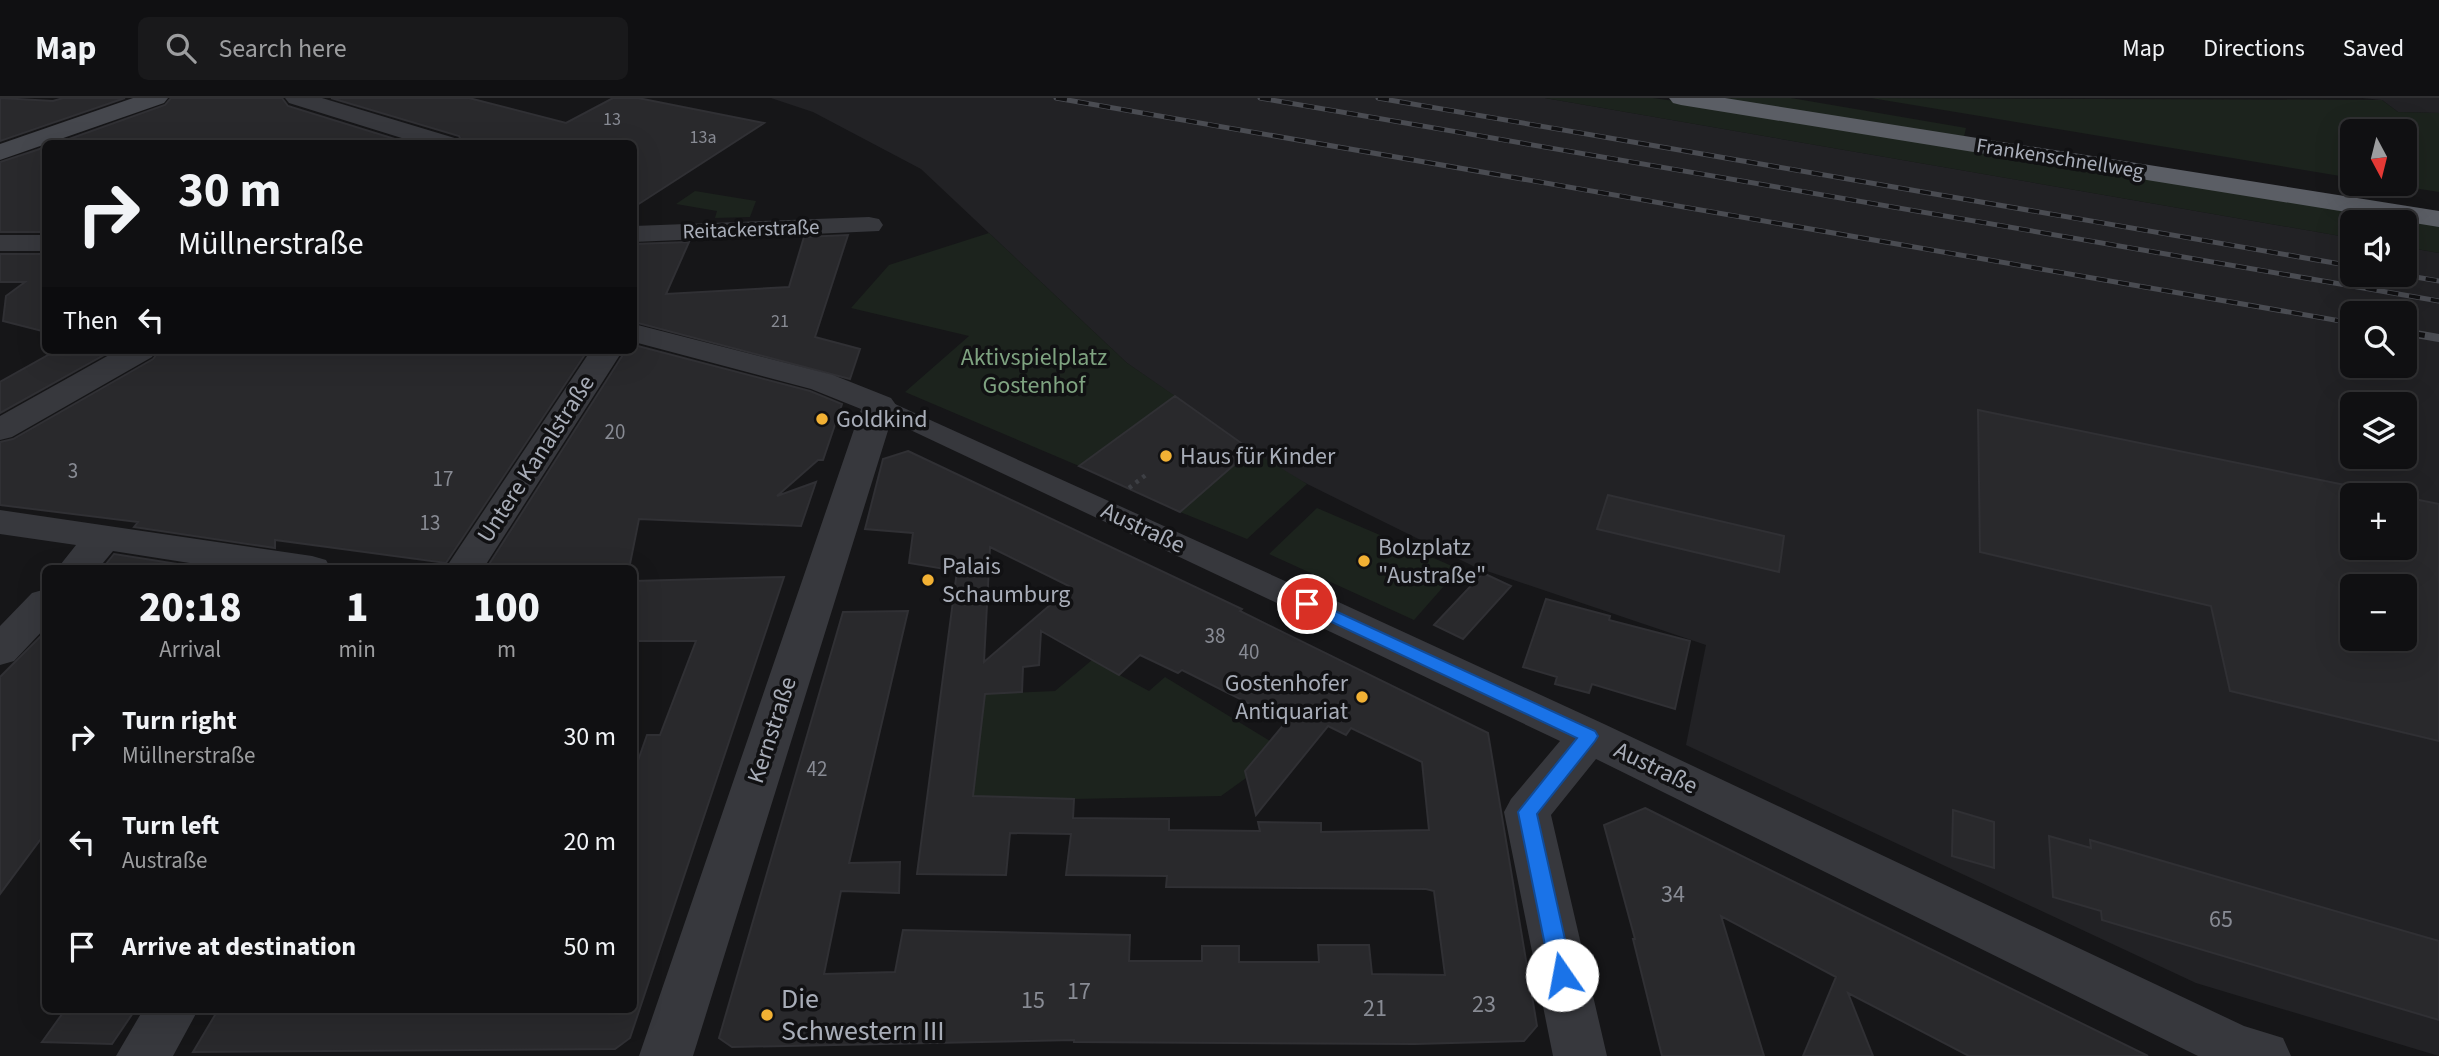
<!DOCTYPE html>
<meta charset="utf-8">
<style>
:root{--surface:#101012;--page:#19191b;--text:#f1f3f6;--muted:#9c9d9f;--line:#303032}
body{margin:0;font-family:"Source Sans 3",sans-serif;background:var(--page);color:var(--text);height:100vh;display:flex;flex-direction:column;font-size:26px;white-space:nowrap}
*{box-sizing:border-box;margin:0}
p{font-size:23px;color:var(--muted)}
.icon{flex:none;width:38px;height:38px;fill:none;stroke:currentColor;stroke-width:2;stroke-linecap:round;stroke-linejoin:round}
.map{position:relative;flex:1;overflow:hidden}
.side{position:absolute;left:42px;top:467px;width:595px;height:448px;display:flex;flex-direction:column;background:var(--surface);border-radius:10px;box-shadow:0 7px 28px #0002,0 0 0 2px var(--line)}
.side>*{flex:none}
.hud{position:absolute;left:42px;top:42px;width:595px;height:214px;border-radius:10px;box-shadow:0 7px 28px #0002,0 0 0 2px var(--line);background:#101012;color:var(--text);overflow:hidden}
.needle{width:46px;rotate:173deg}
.tools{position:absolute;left:2340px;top:21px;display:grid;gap:14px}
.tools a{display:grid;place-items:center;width:77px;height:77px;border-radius:10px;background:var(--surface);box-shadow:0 7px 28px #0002,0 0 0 2px var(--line);font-size:35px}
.pin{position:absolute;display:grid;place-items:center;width:60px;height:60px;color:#fff;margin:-30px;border:4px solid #fff;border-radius:50%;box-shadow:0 2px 7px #0007}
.me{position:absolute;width:77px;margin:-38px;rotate:348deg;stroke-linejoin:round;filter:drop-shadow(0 0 5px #0008)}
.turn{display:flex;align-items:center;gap:24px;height:147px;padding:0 21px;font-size:32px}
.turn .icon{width:91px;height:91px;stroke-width:2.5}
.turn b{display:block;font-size:49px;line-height:60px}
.then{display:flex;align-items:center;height:66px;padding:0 21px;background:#0003;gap:14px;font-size:26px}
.eta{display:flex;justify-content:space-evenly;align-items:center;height:119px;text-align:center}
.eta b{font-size:42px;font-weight:800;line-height:49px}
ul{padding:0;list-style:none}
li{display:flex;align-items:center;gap:21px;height:105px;padding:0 21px}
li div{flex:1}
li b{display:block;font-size:26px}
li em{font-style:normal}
header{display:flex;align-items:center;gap:42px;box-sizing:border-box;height:98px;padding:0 35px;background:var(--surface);border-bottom:2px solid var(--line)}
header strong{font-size:33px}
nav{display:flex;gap:38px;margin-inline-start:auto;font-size:24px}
.search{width:490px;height:63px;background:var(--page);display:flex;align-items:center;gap:18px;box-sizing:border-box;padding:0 24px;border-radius:10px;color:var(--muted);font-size:26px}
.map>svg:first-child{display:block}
.built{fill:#222225;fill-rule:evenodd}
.green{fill:#1c231d}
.building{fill:#29292c;stroke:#303034;stroke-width:2;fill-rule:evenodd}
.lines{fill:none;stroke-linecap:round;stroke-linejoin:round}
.path{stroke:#3d3f44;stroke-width:4.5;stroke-dasharray:3.5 5;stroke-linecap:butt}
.pedestrian{fill:#37383d;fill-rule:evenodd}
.minor{fill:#37383d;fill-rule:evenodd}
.secondary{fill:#45474d;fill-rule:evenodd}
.trunk{fill:#5b5e65;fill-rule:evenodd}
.rail-far1-casing{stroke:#4a4c52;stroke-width:5}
.rail-casing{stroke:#4a4c52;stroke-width:8}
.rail-far1{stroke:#111113;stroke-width:3.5;stroke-dasharray:11;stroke-linecap:butt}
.rail{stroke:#111113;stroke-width:5;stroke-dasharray:15;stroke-linecap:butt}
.route{fill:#1a73e8;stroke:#114b97;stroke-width:2}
.poi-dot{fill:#f2b134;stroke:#111113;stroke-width:2.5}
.labels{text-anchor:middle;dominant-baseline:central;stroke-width:7;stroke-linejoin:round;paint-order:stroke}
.far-number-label{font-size:18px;fill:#888b94}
.far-street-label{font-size:21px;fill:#a8adb8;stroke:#111113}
.number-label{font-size:21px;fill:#888b94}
.park-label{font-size:24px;fill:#7fa381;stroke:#111113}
.poi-label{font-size:24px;fill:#a8adb8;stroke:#111113;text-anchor:start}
.street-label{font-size:24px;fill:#a8adb8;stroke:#111113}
.near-number-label{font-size:24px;fill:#888b94}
.near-poi-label{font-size:28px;fill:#a8adb8;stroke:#111113;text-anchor:start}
</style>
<header>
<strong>Map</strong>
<div class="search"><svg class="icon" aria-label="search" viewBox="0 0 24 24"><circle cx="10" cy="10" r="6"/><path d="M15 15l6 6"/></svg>Search here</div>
<nav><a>Map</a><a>Directions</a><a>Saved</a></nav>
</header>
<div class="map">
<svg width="2439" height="958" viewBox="0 0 2439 958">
<rect width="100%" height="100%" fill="#161618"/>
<!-- built -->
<path class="built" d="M 771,0 L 1545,0 L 2352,140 L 2352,177 L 2404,177 L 2405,149 L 2439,155 L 2439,958 L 2196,885 L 1686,647 L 1706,547 L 1475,469 L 1283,374 L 1127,265 L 921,71 L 813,14 ZM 2352,215 L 2404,215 L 2404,268 L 2352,268 ZM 2352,306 L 2404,306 L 2404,359 L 2352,359 ZM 2352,397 L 2404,397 L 2404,450 L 2352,450 ZM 2352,488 L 2404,488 L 2404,541 L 2352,541 Z
M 2362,0 L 2439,0 L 2439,15 L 2398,14 L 2382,2 Z"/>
<!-- green -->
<path class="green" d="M 1545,0 L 1653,0 L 1704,7 L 2439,128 L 2439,155 L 2405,149 L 2404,124 L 2352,124 L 2352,140 Z
M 1714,0 L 1791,0 L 1966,30 L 1964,39 Z
M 1871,0 L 2382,2 L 2398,14 L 2439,15 L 2439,94 L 2388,86 L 2404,86 L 2404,33 L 2352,33 L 2352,80 Z
M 695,93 L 756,103 L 750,119 L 715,120 L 717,113 L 676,106 Z
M 989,135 L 1127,265 L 1175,298 L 1079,368 L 905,294 L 969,238 L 851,210 L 889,167 Z
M 1251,352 L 1307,386 L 1247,441 L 1180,414 Z
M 1317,410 L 1459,471 L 1414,522 L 1269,456 Z
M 1092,562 L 1149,593 L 1165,579 L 1270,643 L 1245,673 L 1246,680 L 1221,698 L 1074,701 L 973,698 L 985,596 L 1055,593 Z"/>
<!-- building -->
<path class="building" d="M 0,0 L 53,3 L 63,0 L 125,0 L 0,43 Z
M 171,0 L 282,0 L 288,8 L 411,46 L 55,46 L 165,7 Z
M 331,0 L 469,0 L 566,25 L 613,0 L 638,0 L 764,25 L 634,109 L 634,46 L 463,46 L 459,38 Z
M 46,49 L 46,134 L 0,134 L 0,64 Z
M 848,137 L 815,239 L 860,251 L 850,281 L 634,224 L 634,146 L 689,144 L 666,196 L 789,189 L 804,139 Z
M 0,156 L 46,156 L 46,234 L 3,223 L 6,198 L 25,184 L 0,184 Z
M 634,247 L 810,293 L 842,306 L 823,362 L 818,362 L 777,398 L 816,384 L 801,428 L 639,421 L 629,471 L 486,471 L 626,252 L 634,252 Z
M 57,252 L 113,252 L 0,315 L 0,284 Z
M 160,252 L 588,252 L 446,465 L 275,442 L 275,450 L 134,429 L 138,424 L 0,407 L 0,344 L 13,341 L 153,261 Z
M 1175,298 L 1251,352 L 1180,414 L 1079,368 Z
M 1978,312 L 2394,397 L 2352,397 L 2352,450 L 2404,450 L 2404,399 L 2439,406 L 2439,643 L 2230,593 L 2211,508 L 1980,454 ZM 2352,488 L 2404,488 L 2404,541 L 2352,541 Z
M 908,353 L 1242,511 L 1240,513 L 1488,635 L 1537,928 L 1524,943 L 1415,946 L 1074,944 L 1074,942 L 732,949 L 719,940 L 843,514 L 908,513 L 849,765 L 900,764 L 899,795 L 841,793 L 824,876 L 895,874 L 903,832 L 1130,837 L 1129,863 L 1202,863 L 1202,848 L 1239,848 L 1239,864 L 1319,864 L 1318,847 L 1369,847 L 1372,876 L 1445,877 L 1434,793 L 1426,791 L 1166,789 L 1167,778 L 1066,777 L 1071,736 L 1010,735 L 1006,777 L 917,776 L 957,473 L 909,465 L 913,435 L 865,431 L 883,361 ZM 990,449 L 1071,489 L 984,564 ZM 1041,533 L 1119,577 L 1140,557 L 1178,575 L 1182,572 L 1286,624 L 1245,673 L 1256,717 L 1328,628 L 1346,637 L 1351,630 L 1422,664 L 1429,732 L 1321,734 L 1321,725 L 1258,724 L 1260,733 L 1169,732 L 1169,721 L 1073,720 L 1074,701 L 973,698 L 985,596 L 1022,594 L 1023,569 L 1039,567 Z
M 1608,397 L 1784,438 L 1779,474 L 1597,431 Z
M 114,456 L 209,471 L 102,471 Z
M 1483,475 L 1511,488 L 1463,541 L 1434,527 Z
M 784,479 L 630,940 L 615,951 L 193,954 L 218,912 L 634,912 L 634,674 L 647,637 L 660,637 L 696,543 L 634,543 L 634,483 Z
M 1546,501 L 1610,518 L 1609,522 L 1690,543 L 1675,611 L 1592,586 L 1589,595 L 1555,586 L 1557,579 L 1523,569 Z
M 46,533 L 46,734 L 0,796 L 0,579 Z
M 1645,710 L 1843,808 L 2148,958 L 1969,958 L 1848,895 L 1873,958 L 1803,958 L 1836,879 L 1721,818 L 1764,958 L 1662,958 L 1633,841 L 1635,841 L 1604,727 Z
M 1953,712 L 1994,724 L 1994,770 L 1952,758 Z
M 2049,738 L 2091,750 L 2090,742 L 2439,843 L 2439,922 L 2102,822 L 2101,813 L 2053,799 Z
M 65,912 L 135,912 L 112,946 L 42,944 Z"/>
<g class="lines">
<!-- path -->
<path class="path" d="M 1129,390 L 1147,376"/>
<!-- pedestrian -->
<path class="pedestrian" d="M 895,306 L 1318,498 L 1323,506 L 1318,514 L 1307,517 L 1296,514 L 885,320 L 881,314 L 885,308 Z"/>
<!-- minor -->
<path class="minor" d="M 285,0 L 322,0 L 458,41 L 461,46 L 421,46 L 289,5 Z
M 869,119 L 879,121 L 883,127 L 879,133 L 634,144 L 634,128 Z
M 0,137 L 46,137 L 46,153 L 0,153 Z
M 634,226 L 833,277 L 891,300 L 896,307 L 693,958 L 639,958 L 861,311 L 811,291 L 634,244 Z
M 118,252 L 157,252 L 152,259 L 12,339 L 0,342 L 0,318 Z
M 591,252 L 623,252 L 483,471 L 445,471 Z
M 0,412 L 312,458 L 326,462 L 331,471 L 228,471 L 113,453 L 98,471 L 57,471 L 76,447 L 0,436 Z
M 46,491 L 46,529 L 14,563 L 0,567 L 0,528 L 32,495 Z
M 1307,493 L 1321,496 L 1604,626 L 2244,928 L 2283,940 L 2291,958 L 2198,958 L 1596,661 L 1551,717 L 1607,958 L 1553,958 L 1504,714 L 1511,701 L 1560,643 L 1293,516 L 1287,506 L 1293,496 Z
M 143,912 L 198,912 L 173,958 L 116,958 Z"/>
<!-- secondary -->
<path class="secondary" d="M 133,0 L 168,0 L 164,5 L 0,62 L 0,46 Z"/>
<!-- trunk -->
<path class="trunk" d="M 1669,0 L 1725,0 L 2439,113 L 2439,129 L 1681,7 L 1673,5 Z"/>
<!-- rail-far1 casing -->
<g class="rail-far1-casing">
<path id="rail-far1" d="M 1056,0 L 2352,225
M 1260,0 L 2439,203
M 1378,0 L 2352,168
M 2404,177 L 2439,183
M 2404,234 L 2420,237"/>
</g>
<!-- rail casing -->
<g class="rail-casing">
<path id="rail" d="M 2410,235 L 2439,240"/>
</g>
<!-- rail-far1 -->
<use href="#rail-far1" class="rail-far1"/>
<!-- rail -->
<use href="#rail" class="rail"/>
</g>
<!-- route -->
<path class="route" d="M 1307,500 L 1595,633 L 1598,638 L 1595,643 L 1537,716 L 1573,877 L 1570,883 L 1562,886 L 1555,883 L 1551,877 L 1518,714 L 1577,640 L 1302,510 L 1299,506 L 1302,502 Z"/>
<!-- markers -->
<g class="poi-dot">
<circle cx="822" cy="321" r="7"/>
<circle cx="1166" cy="358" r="7"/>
<circle cx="1364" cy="463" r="7"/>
<circle cx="928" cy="482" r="7"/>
<circle cx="1362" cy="599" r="7"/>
<circle cx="767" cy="917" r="7"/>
</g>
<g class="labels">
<!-- far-number labels -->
<g class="far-number-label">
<text x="612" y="21">13</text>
<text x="703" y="39">13a</text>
<text x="780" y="223">21</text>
</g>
<!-- far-street labels -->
<g class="far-street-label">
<text transform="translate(2060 60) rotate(9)">Frankenschnellweg</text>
<text transform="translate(751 131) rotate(-2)">Reitackerstraße</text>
</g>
<!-- number labels -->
<g class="number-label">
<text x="615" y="334">20</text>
<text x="73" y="373">3</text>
<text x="443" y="381">17</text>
<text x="430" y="425">13</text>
<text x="1215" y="538">38</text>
<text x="1249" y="554">40</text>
<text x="817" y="671">42</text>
</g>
<!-- park labels -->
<g class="park-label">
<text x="1034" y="259">Aktivspielplatz<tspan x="1034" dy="28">Gostenhof</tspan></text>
</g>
<!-- poi labels -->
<g class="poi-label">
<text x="836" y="321">Goldkind</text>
<text x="1180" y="358">Haus für Kinder</text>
<text x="1378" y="449">Bolzplatz<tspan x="1378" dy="28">"Austraße"</tspan></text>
<text x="942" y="468">Palais<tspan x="942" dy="28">Schaumburg</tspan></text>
<text x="1348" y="585" text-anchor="end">Gostenhofer<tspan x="1348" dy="28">Antiquariat</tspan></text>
</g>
<!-- street labels -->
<g class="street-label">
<text transform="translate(536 361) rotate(-57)">Untere Kanalstraße</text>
<text transform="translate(1143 430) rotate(25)">Austraße</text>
<text transform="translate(772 632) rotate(-72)">Kernstraße</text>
<text transform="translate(1656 670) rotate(26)">Austraße</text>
</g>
<!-- near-number labels -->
<g class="near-number-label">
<text x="1673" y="796">34</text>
<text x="2221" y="821">65</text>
<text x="1079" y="893">17</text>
<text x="1033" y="902">15</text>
<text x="1484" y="906">23</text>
<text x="1375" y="910">21</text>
</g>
<!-- near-poi labels -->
<g class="near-poi-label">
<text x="781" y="901">Die<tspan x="781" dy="32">Schwestern III</tspan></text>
</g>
</g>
</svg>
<div class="tools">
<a><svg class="needle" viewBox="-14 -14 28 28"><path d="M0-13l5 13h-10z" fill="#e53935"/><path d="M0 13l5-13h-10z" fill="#9c9d9f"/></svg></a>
<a><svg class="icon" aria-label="sound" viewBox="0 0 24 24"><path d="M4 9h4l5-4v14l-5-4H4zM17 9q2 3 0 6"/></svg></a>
<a><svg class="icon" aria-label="search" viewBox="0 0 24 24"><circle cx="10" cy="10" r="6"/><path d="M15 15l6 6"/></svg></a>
<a><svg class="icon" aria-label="layers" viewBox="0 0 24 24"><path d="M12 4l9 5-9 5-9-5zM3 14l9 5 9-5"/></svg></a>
<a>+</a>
<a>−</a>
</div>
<div class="pin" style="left:1307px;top:506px;background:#d93025"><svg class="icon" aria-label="arrive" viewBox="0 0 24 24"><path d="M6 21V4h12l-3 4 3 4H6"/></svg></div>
<svg class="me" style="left:1562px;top:877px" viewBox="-20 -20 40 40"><circle r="19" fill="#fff"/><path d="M0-13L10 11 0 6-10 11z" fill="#1a73e8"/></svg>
<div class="hud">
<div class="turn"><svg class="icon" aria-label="right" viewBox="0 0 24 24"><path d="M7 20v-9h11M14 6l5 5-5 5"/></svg><div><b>30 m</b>Müllnerstraße</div></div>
<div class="then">Then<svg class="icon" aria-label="left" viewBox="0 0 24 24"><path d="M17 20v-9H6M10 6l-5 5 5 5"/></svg></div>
</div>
<section class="side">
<div class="eta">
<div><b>20:18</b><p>Arrival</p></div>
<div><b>1</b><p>min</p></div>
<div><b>100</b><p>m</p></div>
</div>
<ul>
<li><svg class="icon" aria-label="right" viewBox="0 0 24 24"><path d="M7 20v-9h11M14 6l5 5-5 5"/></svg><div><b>Turn right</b><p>Müllnerstraße</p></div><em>30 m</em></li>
<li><svg class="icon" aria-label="left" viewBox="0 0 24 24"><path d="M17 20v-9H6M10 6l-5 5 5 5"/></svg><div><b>Turn left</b><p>Austraße</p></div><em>20 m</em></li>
<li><svg class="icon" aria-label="arrive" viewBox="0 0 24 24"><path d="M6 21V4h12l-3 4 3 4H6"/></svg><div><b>Arrive at destination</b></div><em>50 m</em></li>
</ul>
</section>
</div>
